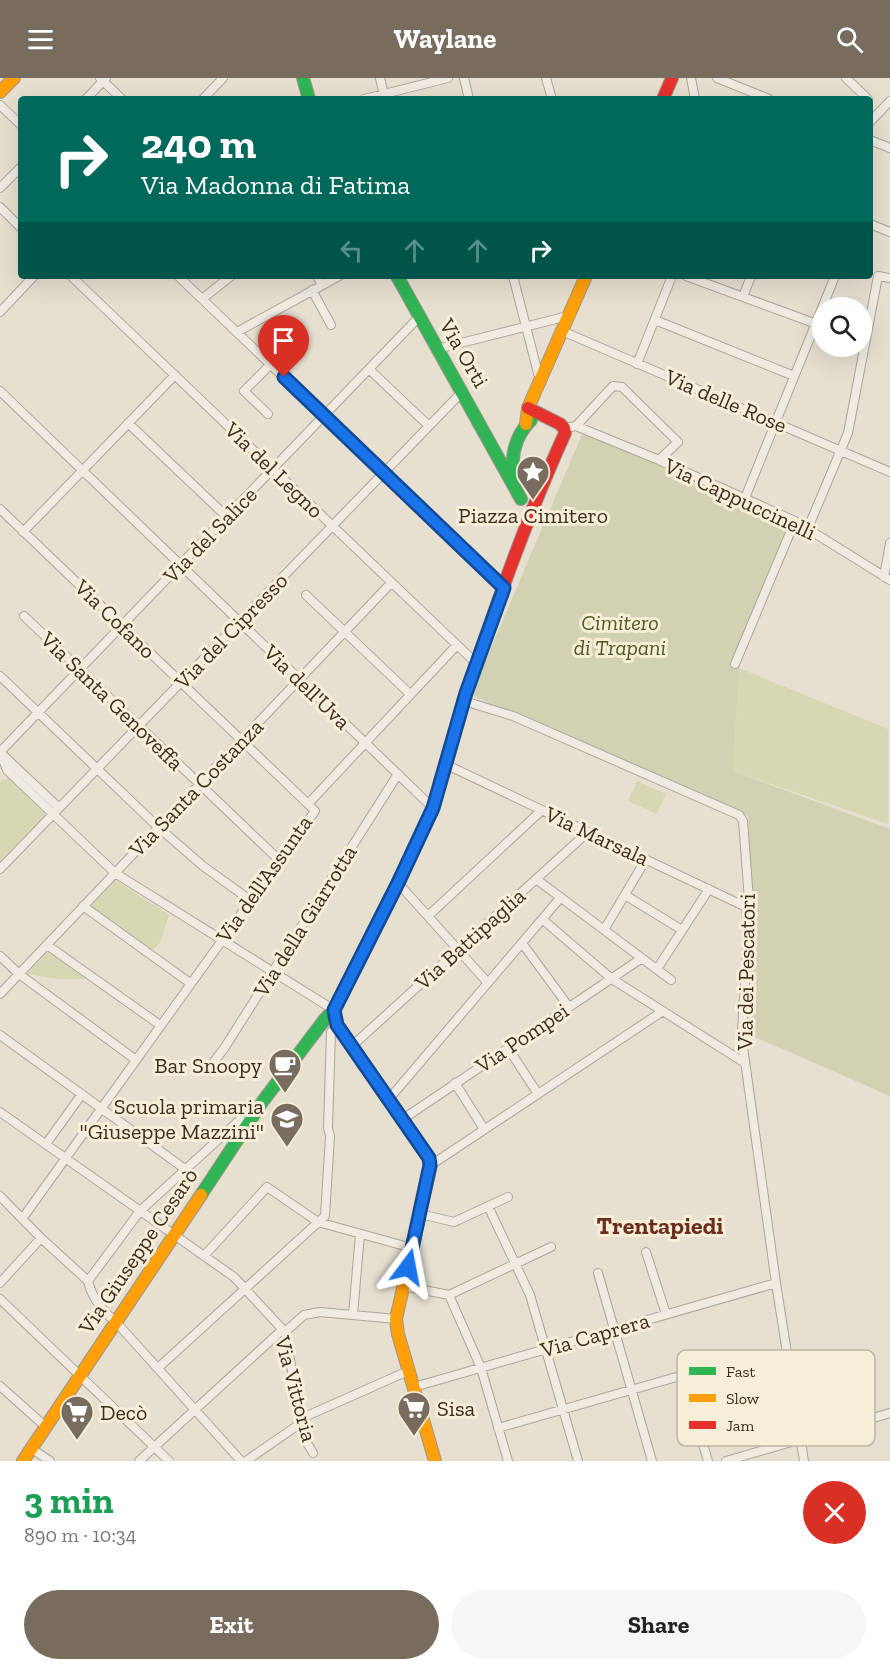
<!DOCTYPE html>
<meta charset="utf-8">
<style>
:root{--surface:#fff;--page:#f6f6f6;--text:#222;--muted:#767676;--accent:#786c5e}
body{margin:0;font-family:"Zilla Slab",serif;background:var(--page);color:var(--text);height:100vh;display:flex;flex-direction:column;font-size:22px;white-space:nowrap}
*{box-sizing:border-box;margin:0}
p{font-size:20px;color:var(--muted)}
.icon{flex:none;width:33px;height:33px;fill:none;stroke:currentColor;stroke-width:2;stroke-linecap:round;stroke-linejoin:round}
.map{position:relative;height:1383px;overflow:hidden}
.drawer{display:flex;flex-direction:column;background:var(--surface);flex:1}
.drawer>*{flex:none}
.banner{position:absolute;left:18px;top:18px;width:855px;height:183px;border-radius:6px;box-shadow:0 6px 24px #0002;background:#00695c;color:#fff;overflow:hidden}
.buttons{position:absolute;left:812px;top:219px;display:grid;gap:12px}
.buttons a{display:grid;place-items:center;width:60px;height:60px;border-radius:50%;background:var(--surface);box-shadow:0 6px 24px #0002;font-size:30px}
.pin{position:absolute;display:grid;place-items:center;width:51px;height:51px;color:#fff;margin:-62px -26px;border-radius:50% 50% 50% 0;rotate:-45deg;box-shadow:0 0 6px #0007}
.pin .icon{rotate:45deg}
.me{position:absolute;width:66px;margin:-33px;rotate:13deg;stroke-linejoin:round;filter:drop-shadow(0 0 4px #0008)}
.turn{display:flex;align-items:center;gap:21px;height:126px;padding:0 24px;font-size:27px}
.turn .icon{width:78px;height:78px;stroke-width:2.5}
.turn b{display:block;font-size:42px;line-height:51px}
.lanes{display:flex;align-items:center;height:57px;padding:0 24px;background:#0003;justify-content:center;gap:30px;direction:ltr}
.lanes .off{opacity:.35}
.round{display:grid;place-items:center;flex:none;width:63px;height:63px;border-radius:32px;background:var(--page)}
.overview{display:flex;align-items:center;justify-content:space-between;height:102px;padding:0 24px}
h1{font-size:36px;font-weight:800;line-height:45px;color:#1e9e55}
.button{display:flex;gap:12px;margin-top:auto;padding:12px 24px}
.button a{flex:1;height:69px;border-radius:36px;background:var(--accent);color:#fff;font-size:24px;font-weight:800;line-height:69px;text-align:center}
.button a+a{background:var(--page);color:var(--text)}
header{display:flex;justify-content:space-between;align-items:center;height:78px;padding:0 24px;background:var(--accent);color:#fff;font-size:27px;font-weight:800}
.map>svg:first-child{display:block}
.green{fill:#d6d7b3}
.cemetery{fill:#d1d1b3}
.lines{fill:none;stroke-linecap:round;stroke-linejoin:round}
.street-casing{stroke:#ada599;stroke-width:10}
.fast-casing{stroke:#9c958a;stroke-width:14}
.slow-casing{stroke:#9c958a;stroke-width:14}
.jam-casing{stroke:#9c958a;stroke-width:14}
.street{stroke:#efebe3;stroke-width:8}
.fast{stroke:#30b455;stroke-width:12}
.slow{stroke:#ff9f0a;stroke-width:12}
.jam{stroke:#e5322d;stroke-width:12}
.route-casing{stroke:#114b97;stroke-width:15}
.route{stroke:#1a73e8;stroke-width:10}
.labels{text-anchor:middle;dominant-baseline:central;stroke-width:6;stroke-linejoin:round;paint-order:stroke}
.street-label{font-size:22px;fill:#3d2e20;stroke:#f7eed8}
.poi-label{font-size:22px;fill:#3d2e20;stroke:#f7eed8;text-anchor:end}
.park-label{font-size:22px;font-style:italic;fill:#4d5a26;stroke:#f7eed8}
.neighbourhood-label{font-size:24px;font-weight:bold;fill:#6b2e1e;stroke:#f7eed8}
.key{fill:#f7eed8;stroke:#bfb4a1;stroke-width:1.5}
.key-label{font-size:16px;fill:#3d2e20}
</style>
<header><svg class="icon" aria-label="menu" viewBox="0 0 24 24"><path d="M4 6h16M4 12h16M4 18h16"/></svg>Waylane<svg class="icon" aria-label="search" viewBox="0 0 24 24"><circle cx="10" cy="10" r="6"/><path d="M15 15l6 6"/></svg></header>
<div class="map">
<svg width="890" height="1383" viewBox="0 0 890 1383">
<rect width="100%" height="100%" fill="#e7e0d1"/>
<!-- green -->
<path class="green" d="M 739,590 L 888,651 L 888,746 L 733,693 Z
M 9,699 L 46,736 L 0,783 L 0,704 Z
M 637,703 L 666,716 L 657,736 L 628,723 Z
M 115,802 L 169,837 L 160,865 L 152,873 L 91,828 Z
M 48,874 L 86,901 L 58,901 L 26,896 Z"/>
<!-- cemetery -->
<path class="cemetery" d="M 583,354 L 792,445 L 730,586 L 739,590 L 733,693 L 890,751 L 890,1018 L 746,955 L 752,858 L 748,738 L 471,617 Z"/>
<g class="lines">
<!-- street casing -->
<g class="street-casing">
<path id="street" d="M 100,0 L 122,21
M 380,0 L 385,21
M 464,0 L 469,21
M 546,0 L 552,21
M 691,0 L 695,21
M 717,0 L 769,21
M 846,0 L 868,21
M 86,21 L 106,0
M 203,21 L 223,0
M 364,21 L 448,0
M 0,27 L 21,47
M 870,44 L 890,23
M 870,62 L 890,70
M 0,110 L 21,89
M 0,129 L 21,150
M 870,146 L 890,154
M 71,198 L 477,586
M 178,198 L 504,510
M 317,198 L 322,207
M 513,198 L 540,303
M 686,198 L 822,248
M 312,212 L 331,247
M 743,219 L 751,198
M 202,221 L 231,198
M 822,230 L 835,198
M 0,234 L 34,198
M 655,242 L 794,298
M 562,253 L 890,394
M 237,254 L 339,198
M 437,271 L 568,238
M 637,286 L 672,198
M 369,291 L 429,348
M 0,313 L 433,730
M 268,336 L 244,313 L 271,286
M 128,345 L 227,439
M 576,348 L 659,382 L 795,443 L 890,502
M 564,350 L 576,348 L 613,308 L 622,309 L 678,364 L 659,382
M 745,420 L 822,230
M 0,431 L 308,726
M 808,450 L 848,355 L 878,198 L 890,200
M 23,454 L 175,297
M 884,499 L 890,465
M 306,517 L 410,616
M 24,538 L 279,782
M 735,586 L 795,443
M 0,598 L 158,749 L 203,788 L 250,822
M 464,623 L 513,638 L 739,737 L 743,743 L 749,822 L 746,829 L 748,856 L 742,953 L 743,969 L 776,1205 L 804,1383
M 0,674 L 419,239
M 0,674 L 7,692 L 115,795 L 334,932
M 3,677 L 59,730
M 447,687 L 746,829
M 0,791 L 462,314
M 536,801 L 671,902
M 398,805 L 488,905
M 625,817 L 682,852
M 83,828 L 190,905
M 428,838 L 542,732
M 542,841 L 612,901 L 745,985
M 604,852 L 646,781
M 522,865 L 569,929
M 47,867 L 160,947
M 0,878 L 19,896 L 136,982
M 657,891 L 709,811
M 0,916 L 391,505
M 0,957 L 185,1091
M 352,968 L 588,754
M 508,970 L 538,1016
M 210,989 L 225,969 L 398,696
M 455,1005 L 484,1051
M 389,1021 L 561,819
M 0,1034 L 234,1199 L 285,1254 L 304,1360 L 313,1375
M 403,1041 L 642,880
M 46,1066 L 82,1016
M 431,1087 L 663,933
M 0,1118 L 41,1160 L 88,1203
M 488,1128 L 530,1217 L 578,1383
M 420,1136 L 454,1144 L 508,1119
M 22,1141 L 315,733 L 308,726 L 457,567
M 646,1174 L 666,1236
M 204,1178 L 267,1109 L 318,1144 L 412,1170
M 598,1195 L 652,1383
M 88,1203 L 140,1133 L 255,1028
M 88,1203 C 92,1220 102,1233 116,1244 L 241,1383
M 0,1205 L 41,1160
M 403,1208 L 449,1217 L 551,1169
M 449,1217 L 481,1290 L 508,1383
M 0,1221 L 169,1383
M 353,1237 L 360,1156
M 285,1254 L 304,1237 L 320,1234 L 396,1241
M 158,1290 L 325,1138 L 330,1058 L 328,1050 L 331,954 L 337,947
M 682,1297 L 708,1383
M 0,1308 L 46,1349
M 414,1309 L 776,1205
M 300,1341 L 408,1293
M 498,1350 L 750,1278
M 32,1371 L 50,1383
M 139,1383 L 282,1252
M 246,1383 L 301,1345
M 726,1383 L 890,1335"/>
</g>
<!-- fast casing -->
<g class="fast-casing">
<path id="fast" d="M 303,0 L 309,21
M 397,198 L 521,421
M 531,342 C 518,355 512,372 513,390 L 529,401 L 545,399
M 394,1029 L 337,947 L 334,932 L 398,805 L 433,730 L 467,612
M 201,1117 L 263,1023 L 325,941 L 334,932"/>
</g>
<!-- slow casing -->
<g class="slow-casing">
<path id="slow" d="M 0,14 L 14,0
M 526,346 L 528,330 L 586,198
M 394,1029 L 429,1080 L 431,1087 L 396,1241 L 398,1256 L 435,1383
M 23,1383 L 201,1117"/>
</g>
<!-- jam casing -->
<g class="jam-casing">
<path id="jam" d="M 663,21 L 672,0
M 467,612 C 497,525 527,439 565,355 L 564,350 L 560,346 L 528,330"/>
</g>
<!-- street -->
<use href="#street" class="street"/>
<!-- fast -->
<use href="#fast" class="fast"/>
<!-- slow -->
<use href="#slow" class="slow"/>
<!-- jam -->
<use href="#jam" class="jam"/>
</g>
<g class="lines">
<!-- route casing -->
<g class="route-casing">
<path id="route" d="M 284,299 L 504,510 L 466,615 L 433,730 L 398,805 L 334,932 L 337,947 L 429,1080 L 430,1087 L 408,1189"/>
</g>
<!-- route -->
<use href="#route" class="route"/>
</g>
<!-- icons -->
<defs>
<g id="sight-pin" transform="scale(1.725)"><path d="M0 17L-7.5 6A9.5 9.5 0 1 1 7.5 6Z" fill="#786c5e" stroke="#f7eed8"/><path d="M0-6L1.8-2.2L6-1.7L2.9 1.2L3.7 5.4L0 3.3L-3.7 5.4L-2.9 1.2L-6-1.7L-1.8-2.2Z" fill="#fff"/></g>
<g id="cafe-pin" transform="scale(1.725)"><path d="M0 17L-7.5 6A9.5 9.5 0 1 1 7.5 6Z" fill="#786c5e" stroke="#f7eed8"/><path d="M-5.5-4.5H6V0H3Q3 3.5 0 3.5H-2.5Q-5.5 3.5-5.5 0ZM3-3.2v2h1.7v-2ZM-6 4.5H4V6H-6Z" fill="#fff"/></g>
<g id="school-pin" transform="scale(1.725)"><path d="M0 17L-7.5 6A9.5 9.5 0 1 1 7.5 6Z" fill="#786c5e" stroke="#f7eed8"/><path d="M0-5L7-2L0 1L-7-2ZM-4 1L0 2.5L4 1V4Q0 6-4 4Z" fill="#fff"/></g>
<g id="supermarket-pin" transform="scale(1.725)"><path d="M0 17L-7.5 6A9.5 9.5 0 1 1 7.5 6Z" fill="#786c5e" stroke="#f7eed8"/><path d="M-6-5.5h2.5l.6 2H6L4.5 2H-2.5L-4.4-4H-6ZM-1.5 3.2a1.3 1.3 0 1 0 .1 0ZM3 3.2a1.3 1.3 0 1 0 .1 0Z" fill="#fff"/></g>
</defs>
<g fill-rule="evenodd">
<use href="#sight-pin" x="533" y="394"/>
<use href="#cafe-pin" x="285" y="987"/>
<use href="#school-pin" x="287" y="1041"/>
<use href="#supermarket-pin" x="414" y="1330"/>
<use href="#supermarket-pin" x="77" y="1334"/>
</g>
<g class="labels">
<!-- street labels -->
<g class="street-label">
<text transform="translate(464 275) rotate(60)">Via Orti</text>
<text transform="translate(726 323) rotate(23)">Via delle Rose</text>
<text transform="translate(274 392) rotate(44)">Via del Legno</text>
<text transform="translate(740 421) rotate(25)">Via Cappuccinelli</text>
<text transform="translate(210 457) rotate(-46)">Via del Salice</text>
<text transform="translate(115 541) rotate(44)">Via Cofano</text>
<text transform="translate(231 553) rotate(-46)">Via del Cipresso</text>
<text transform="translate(307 609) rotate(44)">Via dell'Uva</text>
<text transform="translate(112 623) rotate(44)">Via Santa Genoveffa</text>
<text transform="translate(196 710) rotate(-46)">Via Santa Costanza</text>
<text transform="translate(597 758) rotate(25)">Via Marsala</text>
<text transform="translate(264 801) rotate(-55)">Via dell'Assunta</text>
<text transform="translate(305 843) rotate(-58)">Via della Giarrotta</text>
<text transform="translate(470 861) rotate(-42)">Via Battipaglia</text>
<text transform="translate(746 894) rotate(-89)">Via dei Pescatori</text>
<text transform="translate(522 960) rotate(-34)">Via Pompei</text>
<text transform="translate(138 1173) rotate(-56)">Via Giuseppe Cesarò</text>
<text transform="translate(595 1257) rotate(-16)">Via Caprera</text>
<text transform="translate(296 1311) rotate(75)">Via Vittoria</text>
</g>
<!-- poi labels -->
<g class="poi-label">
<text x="533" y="437" text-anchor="middle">Piazza Cimitero</text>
<text x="262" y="987">Bar Snoopy</text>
<text x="264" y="1028">Scuola primaria<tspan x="264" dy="25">"Giuseppe Mazzini"</tspan></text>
<text x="437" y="1330" text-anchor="start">Sisa</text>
<text x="100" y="1334" text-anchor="start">Decò</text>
</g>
<!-- park labels -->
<g class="park-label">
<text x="620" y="544">Cimitero<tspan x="620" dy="25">di Trapani</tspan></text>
</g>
<!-- neighbourhood labels -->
<g class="neighbourhood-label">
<text x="660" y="1147">Trentapiedi</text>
</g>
</g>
<!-- legend -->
<rect x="677" y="1272" width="198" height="96" rx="9" class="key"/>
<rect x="689" y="1289" width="27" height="8" fill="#30b455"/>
<rect x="689" y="1316" width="27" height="8" fill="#ff9f0a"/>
<rect x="689" y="1343" width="27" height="8" fill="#e5322d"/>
<g class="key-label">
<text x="726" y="1299">Fast</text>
<text x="726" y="1326">Slow</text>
<text x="726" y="1353">Jam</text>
</g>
</svg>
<div class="buttons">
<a><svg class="icon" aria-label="search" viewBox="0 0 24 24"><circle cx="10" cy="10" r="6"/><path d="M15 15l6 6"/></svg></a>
</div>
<div class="pin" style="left:284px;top:299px;background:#d93025"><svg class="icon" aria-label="arrive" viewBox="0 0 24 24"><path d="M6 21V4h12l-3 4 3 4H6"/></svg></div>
<svg class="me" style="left:408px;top:1189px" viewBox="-20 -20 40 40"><path d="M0-17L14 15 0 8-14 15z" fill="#1a73e8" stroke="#fff" stroke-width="4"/></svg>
<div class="banner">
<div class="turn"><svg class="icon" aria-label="right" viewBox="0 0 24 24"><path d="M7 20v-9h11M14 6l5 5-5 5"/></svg><div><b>240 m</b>Via Madonna di Fatima</div></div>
<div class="lanes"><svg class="icon off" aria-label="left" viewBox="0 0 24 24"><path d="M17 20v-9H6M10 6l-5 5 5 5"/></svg><svg class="icon off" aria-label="ahead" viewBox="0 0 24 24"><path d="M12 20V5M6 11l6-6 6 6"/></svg><svg class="icon off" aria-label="ahead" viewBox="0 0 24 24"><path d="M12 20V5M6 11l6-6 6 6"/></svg><svg class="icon" aria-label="right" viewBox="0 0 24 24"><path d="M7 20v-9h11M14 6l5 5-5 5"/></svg></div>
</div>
</div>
<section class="drawer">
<div class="overview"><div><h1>3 min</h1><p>890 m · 10:34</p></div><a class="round" style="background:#d93025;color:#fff"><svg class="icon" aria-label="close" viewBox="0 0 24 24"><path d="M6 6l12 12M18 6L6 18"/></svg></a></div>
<div class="button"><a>Exit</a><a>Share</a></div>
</section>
